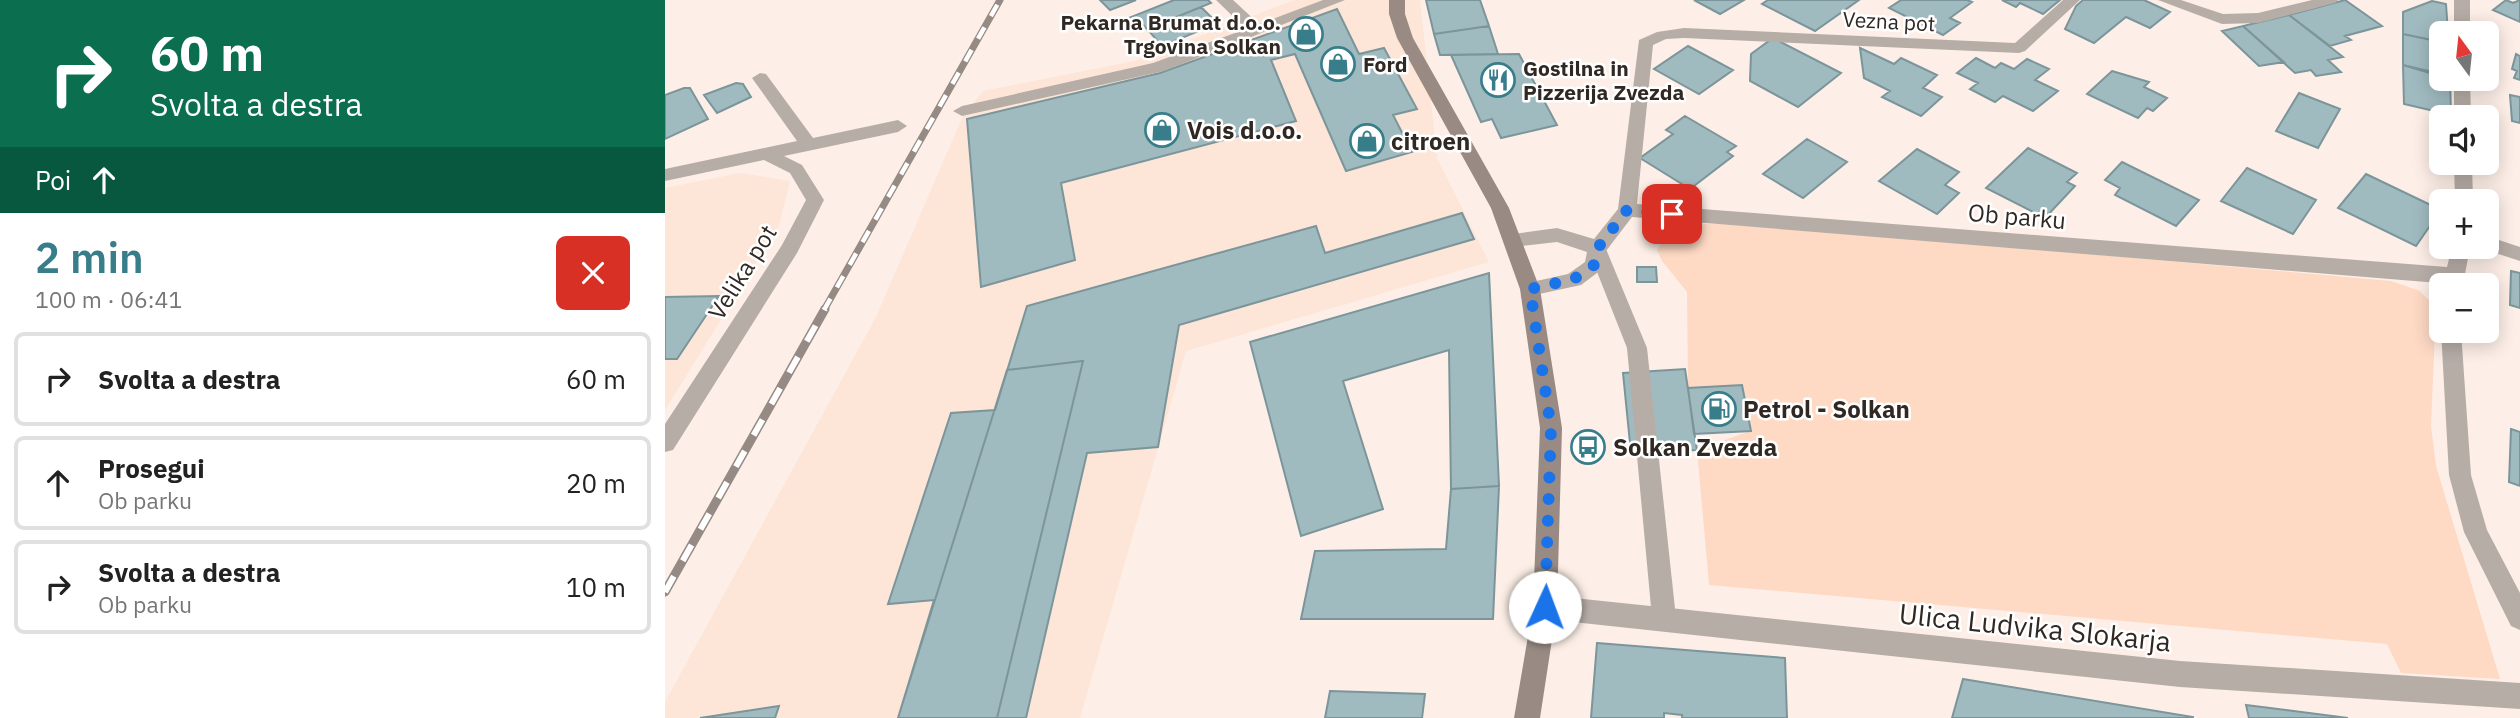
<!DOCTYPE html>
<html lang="it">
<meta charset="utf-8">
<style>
:root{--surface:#fff;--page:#f2f2f2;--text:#222;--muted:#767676;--line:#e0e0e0;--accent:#387e8a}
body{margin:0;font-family:"IBM Plex Sans",sans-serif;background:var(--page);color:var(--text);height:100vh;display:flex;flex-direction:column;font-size:26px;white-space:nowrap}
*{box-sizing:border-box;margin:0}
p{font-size:23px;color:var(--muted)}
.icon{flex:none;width:38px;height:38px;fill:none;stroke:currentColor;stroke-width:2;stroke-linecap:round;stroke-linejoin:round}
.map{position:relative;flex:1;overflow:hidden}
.sheet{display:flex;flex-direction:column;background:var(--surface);width:665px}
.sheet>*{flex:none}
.guide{background:#0b6e4f;color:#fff;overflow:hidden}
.needle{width:46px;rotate:345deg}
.fabs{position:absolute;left:1764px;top:21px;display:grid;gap:14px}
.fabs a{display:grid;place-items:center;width:70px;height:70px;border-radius:10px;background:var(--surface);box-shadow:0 4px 18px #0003;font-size:35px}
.pin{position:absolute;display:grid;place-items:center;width:60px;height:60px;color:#fff;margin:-30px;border-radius:14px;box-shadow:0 4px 10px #0006}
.me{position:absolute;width:77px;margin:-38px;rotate:2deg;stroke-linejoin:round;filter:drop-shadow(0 0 5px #0008)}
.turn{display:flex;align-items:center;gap:24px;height:147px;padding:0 35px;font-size:32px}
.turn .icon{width:91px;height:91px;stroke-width:2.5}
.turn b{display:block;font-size:49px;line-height:60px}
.then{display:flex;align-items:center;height:66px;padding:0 35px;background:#0003;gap:14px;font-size:26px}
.round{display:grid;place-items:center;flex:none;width:74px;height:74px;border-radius:10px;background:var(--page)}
.headline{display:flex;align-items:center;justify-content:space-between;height:119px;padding:0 35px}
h1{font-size:42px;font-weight:600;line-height:52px;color:var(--accent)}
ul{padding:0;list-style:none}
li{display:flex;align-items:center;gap:21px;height:94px;margin:0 14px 10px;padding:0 21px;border:4px solid var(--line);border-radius:10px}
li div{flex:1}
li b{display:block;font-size:26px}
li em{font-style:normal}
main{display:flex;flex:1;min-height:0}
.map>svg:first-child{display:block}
.built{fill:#fde5d7}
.green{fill:#fedac5}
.building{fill:#a0bbc0;stroke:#7b959a;stroke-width:2}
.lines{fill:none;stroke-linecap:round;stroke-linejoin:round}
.lane{fill:#b7ada7;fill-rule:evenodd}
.street{fill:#b7ada7;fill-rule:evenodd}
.secondary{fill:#998b83;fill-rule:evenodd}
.rail-far1-casing{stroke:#958a84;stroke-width:7}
.rail-casing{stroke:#958a84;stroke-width:9}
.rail-far1{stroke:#fff;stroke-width:4.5;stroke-dasharray:13;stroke-linecap:butt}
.rail{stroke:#fff;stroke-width:6;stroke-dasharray:18;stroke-linecap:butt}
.route{stroke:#1a73e8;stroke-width:12;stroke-dasharray:0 21.6}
.labels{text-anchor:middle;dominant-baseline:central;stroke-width:5;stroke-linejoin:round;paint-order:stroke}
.far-street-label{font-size:21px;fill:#302823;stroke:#fff}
.far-poi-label{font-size:21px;font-weight:bold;fill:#302823;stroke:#fff;text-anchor:start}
.poi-label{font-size:24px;font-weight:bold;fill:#302823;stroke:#fff;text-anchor:start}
.street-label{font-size:24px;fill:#302823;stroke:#fff}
.near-street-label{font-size:28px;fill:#302823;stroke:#fff}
</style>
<main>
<section class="sheet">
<div class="guide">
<div class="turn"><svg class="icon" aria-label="right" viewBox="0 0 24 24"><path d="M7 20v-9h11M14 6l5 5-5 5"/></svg><div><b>60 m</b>Svolta a destra</div></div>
<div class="then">Poi<svg class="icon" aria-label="ahead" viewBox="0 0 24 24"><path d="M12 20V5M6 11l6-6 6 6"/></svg></div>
</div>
<div class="headline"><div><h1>2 min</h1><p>100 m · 06:41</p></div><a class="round" style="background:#d93025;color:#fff"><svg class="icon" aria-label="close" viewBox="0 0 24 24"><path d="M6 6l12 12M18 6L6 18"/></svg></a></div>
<ul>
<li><svg class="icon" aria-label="right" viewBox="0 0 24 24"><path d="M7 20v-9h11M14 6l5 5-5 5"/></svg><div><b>Svolta a destra</b></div><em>60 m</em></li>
<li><svg class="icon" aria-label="ahead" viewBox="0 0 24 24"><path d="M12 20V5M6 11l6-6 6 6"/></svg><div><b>Prosegui</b><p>Ob parku</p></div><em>20 m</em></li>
<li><svg class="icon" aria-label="right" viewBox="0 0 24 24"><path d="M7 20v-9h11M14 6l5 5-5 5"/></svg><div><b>Svolta a destra</b><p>Ob parku</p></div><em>10 m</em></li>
</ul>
</section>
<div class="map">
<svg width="1855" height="718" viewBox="0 0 1855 718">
<rect width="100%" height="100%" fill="#fdefe7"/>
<!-- built -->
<path class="built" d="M 629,0 L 755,0 L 772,158 L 824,262 L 521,351 L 415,718 L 0,718 L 0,702 L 211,317 L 297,118 L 318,91 L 469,61 Z
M 75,173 L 125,181 L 114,226 L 0,410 L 0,188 Z"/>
<!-- green -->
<path class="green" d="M 1067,222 L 1726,281 L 1755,291 L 1771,308 L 1766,426 L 1771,466 L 1835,679 L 1736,673 L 1722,644 L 1044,585 L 1032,450 L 1085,431 L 1077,385 L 1023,388 L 1022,292 L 997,261 L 992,250 L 1007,227 Z"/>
<!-- building -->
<path class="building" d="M 435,0 L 471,0 L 445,10 Z
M 509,0 L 543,0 L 546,3 L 482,29 L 475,22 L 463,28 L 456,21 Z
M 761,0 L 815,0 L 824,26 L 769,34 Z
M 1029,0 L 1079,0 L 1055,14 Z
M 1103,0 L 1194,0 L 1150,31 L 1097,4 Z
M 1236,0 L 1302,0 L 1307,2 L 1285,18 L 1295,23 L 1278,35 L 1224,8 Z
M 1337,0 L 1395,0 L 1378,14 L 1355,3 L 1351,7 Z
M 1418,0 L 1479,0 L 1505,12 L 1485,28 L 1461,17 L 1429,43 L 1400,29 L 1411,6 Z
M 1680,0 L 1717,26 L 1680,36 L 1686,40 L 1665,46 L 1624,15 Z
M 1841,0 L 1848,3 L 1855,0 L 1855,22 L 1828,10 Z
M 1767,1 L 1781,4 L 1783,33 L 1776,33 L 1776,42 L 1738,34 L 1738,12 Z
M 536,7 L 546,17 L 541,19 L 548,25 L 502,44 L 506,48 L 487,56 L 476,45 L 491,39 L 482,29 Z
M 672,9 L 694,54 L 719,48 L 752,109 L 728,115 L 747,152 L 681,171 L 630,54 L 606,60 L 631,121 L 396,183 L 410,260 L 316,287 L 302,119 L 495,73 Z
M 1624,15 L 1678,57 L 1663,60 L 1676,72 L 1651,76 L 1646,70 L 1630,73 L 1578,26 Z
M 824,26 L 833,54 L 775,55 L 769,34 Z
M 1578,26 L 1619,62 L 1594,66 L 1557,31 Z
M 1738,34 L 1776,42 L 1776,74 L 1738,65 Z
M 1108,38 L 1176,73 L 1133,107 L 1085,81 L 1086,54 Z
M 1023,46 L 1068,70 L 1034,94 L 989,69 Z
M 1195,48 L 1229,64 L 1236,58 L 1272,75 L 1258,88 L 1277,97 L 1256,116 L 1217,97 L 1225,91 L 1199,78 Z
M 854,54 L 892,125 L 836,138 L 827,119 L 816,122 L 786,55 Z
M 1851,54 L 1855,56 L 1855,80 L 1849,78 L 1852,71 L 1847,69 Z
M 1311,58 L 1330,68 L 1336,63 L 1349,69 L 1362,59 L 1384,69 L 1370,80 L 1393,91 L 1368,111 L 1338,96 L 1330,102 L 1305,89 L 1313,83 L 1292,73 Z
M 1738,65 L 1785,79 L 1786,115 L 1739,104 Z
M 1447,71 L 1484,82 L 1479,87 L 1502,98 L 1488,111 L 1482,108 L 1473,118 L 1422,94 Z
M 71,83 L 78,84 L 86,97 L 52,113 L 39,95 Z
M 19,88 L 25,88 L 43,119 L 0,139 L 0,95 Z
M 1634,93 L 1675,109 L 1653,148 L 1611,131 Z
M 1845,95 L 1855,97 L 1855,123 L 1847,121 Z
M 1020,116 L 1071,146 L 1062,152 L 1068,156 L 1025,189 L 975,158 L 1008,134 L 1001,130 Z
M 1142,139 L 1182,162 L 1138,198 L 1098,174 Z
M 1363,148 L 1412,173 L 1402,182 L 1410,186 L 1380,218 L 1321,188 Z
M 1252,149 L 1294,172 L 1280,185 L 1294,193 L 1272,214 L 1214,181 Z
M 1457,162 L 1534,200 L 1511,226 L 1450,195 L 1455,188 L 1440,180 Z
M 1582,168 L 1651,200 L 1628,234 L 1556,201 Z
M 1701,174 L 1776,210 L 1751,246 L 1673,208 Z
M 797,213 L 809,239 L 514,325 L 493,447 L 422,453 L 361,718 L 233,718 L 269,600 L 223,604 L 286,413 L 330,410 L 362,306 L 651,226 L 660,253 Z
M 972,267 L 991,267 L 992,282 L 972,282 Z
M 1846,271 L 1855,273 L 1855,308 L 1845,305 Z
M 824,273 L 834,486 L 786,489 L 784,350 L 678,381 L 718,509 L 636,536 L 585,342 Z
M 54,296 L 12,359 L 0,359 L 0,297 Z
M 418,361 L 332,718 L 233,718 L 342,370 Z
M 1020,369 L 1032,450 L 966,453 L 958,373 Z
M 1077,385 L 1086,431 L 1029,434 L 1023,388 Z
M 1846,429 L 1855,432 L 1855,486 L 1844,482 Z
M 834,486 L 828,619 L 636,619 L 650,551 L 781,549 L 786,489 Z
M 932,643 L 1120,658 L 1122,718 L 1017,718 L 1017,715 L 999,713 L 999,718 L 926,718 Z
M 1298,679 L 1528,717 L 1528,718 L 1287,718 Z
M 665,691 L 760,694 L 757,718 L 660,718 Z
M 1581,705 L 1683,718 L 1584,718 Z
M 114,706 L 110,718 L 35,718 Z"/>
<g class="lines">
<!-- lane -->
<path class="lane" d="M 932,243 L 941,249 L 982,348 L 1011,618 L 1007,626 L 999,629 L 991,626 L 987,618 L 962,348 L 923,249 Z"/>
<!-- street -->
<path class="street" d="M 551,0 L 568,0 L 594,24 L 658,0 L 680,0 L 499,71 L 297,116 L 288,111 L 297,106 L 488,63 L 581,29 Z
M 1398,0 L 1415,0 L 1360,51 L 1354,53 L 1019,38 L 1001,39 L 988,45 L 972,204 L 1782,267 L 1787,247 L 1805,247 L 1798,285 L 967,217 L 941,251 L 936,270 L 916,285 L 865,296 L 858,294 L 855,289 L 858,284 L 903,274 L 920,262 L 922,252 L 892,242 L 849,247 L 839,240 L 842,235 L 892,228 L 929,239 L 953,209 L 974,40 L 992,32 L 1019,28 L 1350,43 Z
M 1493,0 L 1516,0 L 1558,14 L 1593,13 L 1647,0 L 1673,0 L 1670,3 L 1593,23 L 1557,24 Z
M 1789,0 L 1805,0 L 1805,33 L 1789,33 Z
M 95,73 L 101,74 L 148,138 L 233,120 L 242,126 L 233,132 L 119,156 L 137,165 L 159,200 L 132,253 L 8,450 L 0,452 L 0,424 L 117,245 L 141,200 L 125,173 L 99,160 L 0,181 L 0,169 L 132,141 L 87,78 Z
M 1789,79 L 1805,79 L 1806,117 L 1789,117 Z
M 1789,163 L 1807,163 L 1808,201 L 1790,201 Z
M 1822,236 L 1855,247 L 1855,261 L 1815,248 L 1822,247 Z
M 1776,330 L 1796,331 L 1806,475 L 1822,530 L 1855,593 L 1855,630 L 1846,626 L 1799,532 L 1784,475 Z
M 880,595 L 1515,661 L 1855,683 L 1855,709 L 1515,687 L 880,619 L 871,615 L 868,607 L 871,599 Z"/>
<!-- secondary -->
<path class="secondary" d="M 724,0 L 740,0 L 740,14 L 748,38 L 844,208 L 875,289 L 897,428 L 892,607 L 875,718 L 849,718 L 868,607 L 875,428 L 855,289 L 826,208 L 732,38 L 724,14 Z"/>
<!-- rail-far1 casing -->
<g class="rail-far1-casing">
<path id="rail-far1" d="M 159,310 L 335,0"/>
</g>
<!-- rail casing -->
<g class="rail-casing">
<path id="rail" d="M 0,592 L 160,309"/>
</g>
<!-- rail-far1 -->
<use href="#rail-far1" class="rail-far1"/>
<!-- rail -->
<use href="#rail" class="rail"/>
</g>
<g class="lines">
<!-- route -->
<path class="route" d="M 880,607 L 886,428 L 865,289 L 909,279 L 929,265 L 932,249 L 962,210 L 1007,214"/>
</g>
<!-- icons -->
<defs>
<g id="shop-ring" transform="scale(1.75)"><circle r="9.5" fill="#fff" stroke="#387e8a" stroke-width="1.5"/><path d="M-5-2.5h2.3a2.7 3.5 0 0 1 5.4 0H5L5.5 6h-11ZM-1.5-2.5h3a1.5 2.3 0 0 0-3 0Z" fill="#387e8a"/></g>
<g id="restaurant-ring" transform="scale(1.75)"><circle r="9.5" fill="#fff" stroke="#387e8a" stroke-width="1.5"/><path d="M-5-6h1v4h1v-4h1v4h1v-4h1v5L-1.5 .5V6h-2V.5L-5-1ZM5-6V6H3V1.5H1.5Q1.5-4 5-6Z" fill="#387e8a"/></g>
<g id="fuel-ring" transform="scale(1.75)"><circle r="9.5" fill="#fff" stroke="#387e8a" stroke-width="1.5"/><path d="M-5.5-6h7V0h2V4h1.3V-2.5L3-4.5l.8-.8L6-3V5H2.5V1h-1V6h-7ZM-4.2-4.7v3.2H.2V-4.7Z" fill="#387e8a"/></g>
<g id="bus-ring" transform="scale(1.75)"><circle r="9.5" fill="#fff" stroke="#387e8a" stroke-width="1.5"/><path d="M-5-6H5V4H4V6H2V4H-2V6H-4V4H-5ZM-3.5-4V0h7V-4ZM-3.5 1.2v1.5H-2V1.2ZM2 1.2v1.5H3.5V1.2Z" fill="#387e8a"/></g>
</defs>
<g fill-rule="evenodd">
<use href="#shop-ring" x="641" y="34"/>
<use href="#shop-ring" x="673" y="64"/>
<use href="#restaurant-ring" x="833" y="80"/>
<use href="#shop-ring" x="497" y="130"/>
<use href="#shop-ring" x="702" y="141"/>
<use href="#fuel-ring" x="1054" y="409"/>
<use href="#bus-ring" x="923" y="447"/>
</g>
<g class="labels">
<!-- far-street labels -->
<g class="far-street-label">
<text transform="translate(1224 21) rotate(3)">Vezna pot</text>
</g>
<!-- far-poi labels -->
<g class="far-poi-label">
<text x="616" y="22" text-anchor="end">Pekarna Brumat d.o.o.<tspan x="616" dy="24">Trgovina Solkan</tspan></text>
<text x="698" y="64">Ford</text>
<text x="858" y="68">Gostilna in<tspan x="858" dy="24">Pizzerija Zvezda</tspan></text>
</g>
<!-- poi labels -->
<g class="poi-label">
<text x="522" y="130">Vois d.o.o.</text>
<text x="726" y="141">citroen</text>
<text x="1078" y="409">Petrol - Solkan</text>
<text x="948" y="447">Solkan Zvezda</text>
</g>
<!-- street labels -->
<g class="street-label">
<text transform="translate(1352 216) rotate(5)">Ob parku</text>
<text transform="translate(77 272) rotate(-58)">Velika pot</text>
</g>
<!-- near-street labels -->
<g class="near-street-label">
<text transform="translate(1370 627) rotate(6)">Ulica Ludvika Slokarja</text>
</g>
</g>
</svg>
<div class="fabs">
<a><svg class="needle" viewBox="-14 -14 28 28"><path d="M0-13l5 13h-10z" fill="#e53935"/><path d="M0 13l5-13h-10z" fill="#767676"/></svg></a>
<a><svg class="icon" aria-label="sound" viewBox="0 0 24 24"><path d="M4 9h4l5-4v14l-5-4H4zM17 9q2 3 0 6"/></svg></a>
<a>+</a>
<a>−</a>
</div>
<div class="pin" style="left:1007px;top:214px;background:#d93025"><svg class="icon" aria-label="arrive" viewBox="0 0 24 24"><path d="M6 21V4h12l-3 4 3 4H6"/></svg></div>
<svg class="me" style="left:880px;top:607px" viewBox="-20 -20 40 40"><circle r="19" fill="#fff"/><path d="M0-13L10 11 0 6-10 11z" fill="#1a73e8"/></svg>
</div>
</main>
